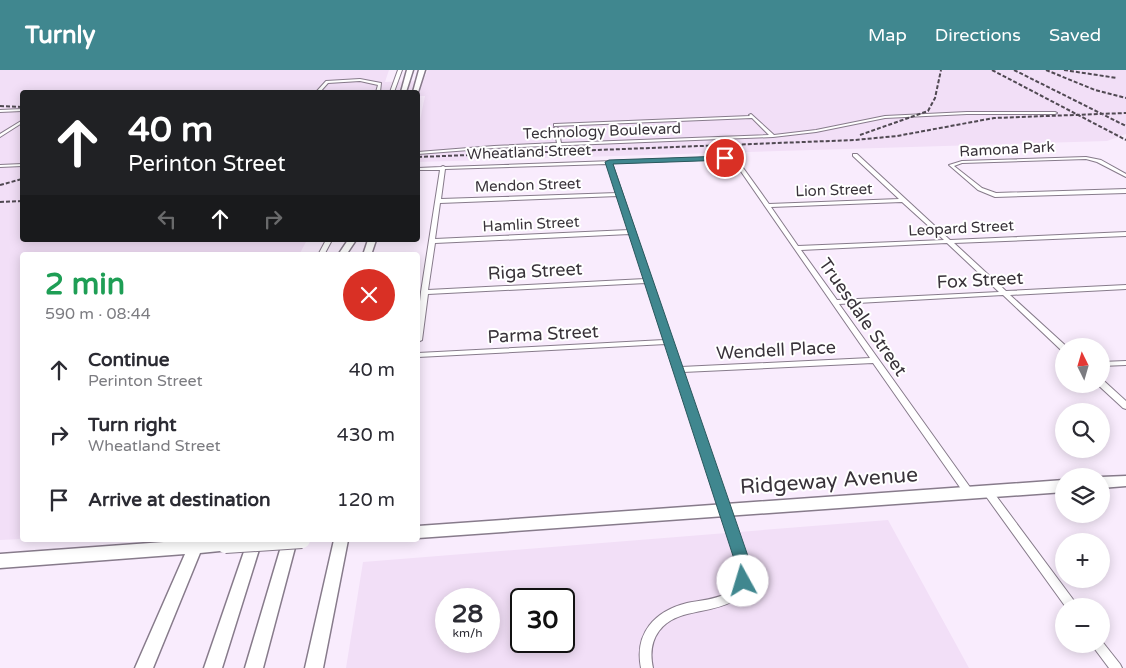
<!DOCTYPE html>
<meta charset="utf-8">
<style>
:root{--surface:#fff;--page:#f7f7f7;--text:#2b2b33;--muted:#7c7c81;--accent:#40878f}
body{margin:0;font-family:"Varela Round",sans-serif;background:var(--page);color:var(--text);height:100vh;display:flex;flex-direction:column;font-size:19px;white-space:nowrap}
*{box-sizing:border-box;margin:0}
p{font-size:16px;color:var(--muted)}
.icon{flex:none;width:28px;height:28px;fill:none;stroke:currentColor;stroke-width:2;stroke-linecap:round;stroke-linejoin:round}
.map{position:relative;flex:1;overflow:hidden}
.drawer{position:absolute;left:20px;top:182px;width:400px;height:290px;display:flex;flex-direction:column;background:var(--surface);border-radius:5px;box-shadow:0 2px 12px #0003}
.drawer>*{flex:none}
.guide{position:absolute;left:20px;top:20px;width:400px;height:152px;border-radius:5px;box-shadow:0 2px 12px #0003;background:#202124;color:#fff;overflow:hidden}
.needle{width:32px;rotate:355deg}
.buttons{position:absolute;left:1055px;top:268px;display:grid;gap:10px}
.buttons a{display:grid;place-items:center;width:55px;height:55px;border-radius:50%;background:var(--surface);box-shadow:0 2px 12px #0003;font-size:25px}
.speed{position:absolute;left:435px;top:518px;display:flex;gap:10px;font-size:25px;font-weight:700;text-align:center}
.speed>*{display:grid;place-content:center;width:65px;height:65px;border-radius:50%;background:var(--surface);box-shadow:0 2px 12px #0003;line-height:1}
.speed small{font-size:12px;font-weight:400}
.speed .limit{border:2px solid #111;border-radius:8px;background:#fff;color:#111}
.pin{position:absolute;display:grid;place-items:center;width:42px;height:42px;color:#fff;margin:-21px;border:2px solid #fff;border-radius:50%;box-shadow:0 1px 5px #0007}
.me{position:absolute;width:55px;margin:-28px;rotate:354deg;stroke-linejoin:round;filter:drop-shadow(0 0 4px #0008)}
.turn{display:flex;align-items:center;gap:18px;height:105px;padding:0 25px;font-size:22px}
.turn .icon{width:65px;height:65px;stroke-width:2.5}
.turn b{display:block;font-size:35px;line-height:42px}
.lanes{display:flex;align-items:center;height:48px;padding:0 25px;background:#0003;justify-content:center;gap:25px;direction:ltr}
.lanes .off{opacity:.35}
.round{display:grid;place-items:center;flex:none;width:52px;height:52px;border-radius:26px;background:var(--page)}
.head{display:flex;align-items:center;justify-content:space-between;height:85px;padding:0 25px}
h1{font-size:30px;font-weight:800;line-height:38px;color:#1e9e55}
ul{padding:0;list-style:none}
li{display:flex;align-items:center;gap:15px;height:65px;padding:0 25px}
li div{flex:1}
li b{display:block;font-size:19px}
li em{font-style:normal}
header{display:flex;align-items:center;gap:30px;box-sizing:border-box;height:70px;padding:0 25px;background:var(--accent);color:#fff}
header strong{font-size:24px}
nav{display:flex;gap:28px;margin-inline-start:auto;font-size:18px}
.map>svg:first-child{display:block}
.built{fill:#f2dff7;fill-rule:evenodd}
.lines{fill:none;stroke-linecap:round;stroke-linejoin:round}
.street-casing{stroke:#877b8b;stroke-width:2}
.secondary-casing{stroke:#877b8b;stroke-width:3}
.street{fill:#fff;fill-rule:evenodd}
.secondary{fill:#fff;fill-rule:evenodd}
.rail{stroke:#504952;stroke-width:2;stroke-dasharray:4 2;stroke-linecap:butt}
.secondary-bridge-casing{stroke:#877b8b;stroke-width:18;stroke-linecap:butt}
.secondary-bridge{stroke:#fff;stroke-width:16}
.route{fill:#40878f;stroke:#2a585d}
.labels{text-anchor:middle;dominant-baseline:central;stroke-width:4;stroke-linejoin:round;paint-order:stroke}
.far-street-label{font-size:15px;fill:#39333a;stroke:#fff}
.street-label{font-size:18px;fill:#39333a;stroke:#fff}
.near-street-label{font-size:21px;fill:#39333a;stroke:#fff}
</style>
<header>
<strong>Turnly</strong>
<nav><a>Map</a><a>Directions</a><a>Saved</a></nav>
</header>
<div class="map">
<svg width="1126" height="598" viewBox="0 0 1126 598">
<rect width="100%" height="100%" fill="#f9ecfd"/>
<!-- built -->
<path class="built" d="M 0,0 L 389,0 L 385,12 L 423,11 L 428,0 L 1126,0 L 1126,64 L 1107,71 L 418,92 L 418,60 L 425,26 L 418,26 L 418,22 L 22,22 L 22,170 L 307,170 L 299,185 L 22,185 L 22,469 L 0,470 Z
M 888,450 L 969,598 L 346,598 L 363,492 ZM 446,529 L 489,529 L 489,571 L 446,571 ZM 521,529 L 564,529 L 564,571 L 521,571 Z"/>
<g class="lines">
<!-- street casing -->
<g class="street-casing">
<path id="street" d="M 398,0 L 402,0 L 394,22 L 390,22 Z
M 360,9 L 381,13 L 380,22 L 376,22 L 378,15 L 360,11 L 328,13 L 320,22 L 316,22 L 326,11 Z
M 22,39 L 22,41 L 0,42 L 0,40 Z
M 967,42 L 1055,42 L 1057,43 L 1055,44 L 967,44 L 885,48 L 816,62 L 773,67 L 494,78 L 418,84 L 418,82 L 494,76 L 557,73 L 554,58 L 556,57 L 558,58 L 561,73 L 769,65 L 752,48 L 554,56 L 554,54 L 555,54 L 750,46 L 749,45 L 751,44 L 774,65 L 816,60 L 885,46 Z
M 21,51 L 22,51 L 22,53 L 0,67 L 0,64 Z
M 853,84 L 857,84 L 950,170 L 1126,162 L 1126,166 L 954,173 L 1006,221 L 1126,215 L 1126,219 L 1010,225 L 1066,276 L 1064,276 L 1064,280 L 1061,280 L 1003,225 L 839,234 L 972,420 L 974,423 L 972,426 L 969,427 L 966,426 L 873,293 L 683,302 L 750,502 C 746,513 744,525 733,531 C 709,545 676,538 659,561 C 651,572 650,584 653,598 L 641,598 C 634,563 655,541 687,533 C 700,530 714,530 725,524 C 734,519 737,511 740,502 L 666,274 L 418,287 L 418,283 L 664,270 L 646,213 L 428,224 L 422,270 L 418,272 L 418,250 L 421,222 L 440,100 L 418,100 L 418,98 L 441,97 L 443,96 L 445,97 L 725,87 L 736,88 L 769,134 L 899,129 L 853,86 ZM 725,89 L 733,90 L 870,288 L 681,297 L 612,93 ZM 607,94 L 617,123 L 441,129 L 445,99 ZM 618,126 L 629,160 L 435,169 L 440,133 ZM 902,132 L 944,170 L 798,176 L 771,137 ZM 630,164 L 645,209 L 428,220 L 435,173 ZM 947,173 L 999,222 L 837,230 L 801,180 Z
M 1086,87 L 1101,90 L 1126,104 L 1126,107 L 1097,92 L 1086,89 L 962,93 L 954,96 L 982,118 L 996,123 L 1126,119 L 1126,123 L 995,127 L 978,120 L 949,95 L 962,91 Z
M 22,94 L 22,96 L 0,97 L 0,95 Z
M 326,170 L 332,170 L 324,185 L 318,185 Z
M 1126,291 L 1126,295 L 1101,296 L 1101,292 Z
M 1101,310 L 1104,311 L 1126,331 L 1126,339 L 1123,338 L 1098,315 L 1098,314 L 1101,314 Z
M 988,418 L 991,419 L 1075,532 L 1076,536 L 1065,536 L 985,425 L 983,422 L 985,419 Z
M 1101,570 L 1120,594 L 1122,598 L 1109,598 L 1094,578 L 1092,574 L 1101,574 Z"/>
</g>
<!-- secondary casing -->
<g class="secondary-casing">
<path id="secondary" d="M 407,0 L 413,0 L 406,22 L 401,22 Z
M 419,0 L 425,0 L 418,22 L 413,22 Z
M 348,170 L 356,170 L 346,185 L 338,185 Z
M 368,170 L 376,170 L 371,185 L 363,185 Z
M 1126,406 L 1126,416 L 1101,418 L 1101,407 Z
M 1064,410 L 1064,422 L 418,468 L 418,456 Z
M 191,470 L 229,470 L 232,475 L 230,480 L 200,483 L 153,598 L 135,598 L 185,484 L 0,498 L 0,484 Z
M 248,470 L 262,470 L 222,598 L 204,598 Z
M 283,470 L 297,470 L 263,598 L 245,598 Z
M 334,470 L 348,470 L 323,598 L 305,598 Z"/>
</g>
<!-- street -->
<use href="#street" class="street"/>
<!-- secondary -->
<use href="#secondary" class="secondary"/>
<!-- rail -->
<path class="rail" d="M 992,0 L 1126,70
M 1014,0 L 1126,56
M 1046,0 L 1095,20 L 1126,28
M 1064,0 L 1117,8
M 0,36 L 22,37
M 860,65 L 928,41 L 935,28 L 941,0
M 418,87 L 855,70 L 897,66 L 994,48 L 1126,43
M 0,115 L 22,109
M 0,132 L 22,131"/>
<!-- secondary-bridge casing -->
<g class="secondary-bridge-casing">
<path id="secondary-bridge" d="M 225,475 L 302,470"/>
</g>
<!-- secondary-bridge -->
<use href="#secondary-bridge" class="secondary-bridge"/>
</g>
<!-- route -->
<path class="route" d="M 725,86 L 727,87 L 727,90 L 613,94 L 750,492 C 752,501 753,508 749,517 L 743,519 L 738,517 C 734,509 736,500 735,492 L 605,92 L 609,90 Z"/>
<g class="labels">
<!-- far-street labels -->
<g class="far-street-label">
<text transform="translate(602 61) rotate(-2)">Technology Boulevard</text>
<text transform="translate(1007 79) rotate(-3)">Ramona Park</text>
<text transform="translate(529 82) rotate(-2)">Wheatland Street</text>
<text transform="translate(528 115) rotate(-2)">Mendon Street</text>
<text transform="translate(834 120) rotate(-2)">Lion Street</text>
<text transform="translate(531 154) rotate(-3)">Hamlin Street</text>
<text transform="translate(961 158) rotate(-3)">Leopard Street</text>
</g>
<!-- street labels -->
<g class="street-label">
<text transform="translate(535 201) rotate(-3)">Riga Street</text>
<text transform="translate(980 210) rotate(-3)">Fox Street</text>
<text transform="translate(863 247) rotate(55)">Truesdale Street</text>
<text transform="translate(543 264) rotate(-3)">Parma Street</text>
<text transform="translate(776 280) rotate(-3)">Wendell Place</text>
</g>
<!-- near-street labels -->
<g class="near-street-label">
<text transform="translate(829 411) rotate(-4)">Ridgeway Avenue</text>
</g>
</g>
</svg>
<div class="buttons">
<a><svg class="needle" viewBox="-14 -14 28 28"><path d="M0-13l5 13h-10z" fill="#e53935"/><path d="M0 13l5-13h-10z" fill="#7c7c81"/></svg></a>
<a><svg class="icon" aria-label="search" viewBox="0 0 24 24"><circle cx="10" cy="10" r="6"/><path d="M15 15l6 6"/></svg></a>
<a><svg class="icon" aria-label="layers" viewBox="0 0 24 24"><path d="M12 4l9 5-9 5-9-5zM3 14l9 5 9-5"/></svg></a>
<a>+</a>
<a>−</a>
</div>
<div class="speed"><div>28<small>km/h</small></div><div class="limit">30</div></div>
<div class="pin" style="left:725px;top:88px;background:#d93025"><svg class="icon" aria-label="arrive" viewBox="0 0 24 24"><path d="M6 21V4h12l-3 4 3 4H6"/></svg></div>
<svg class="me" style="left:743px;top:511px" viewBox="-20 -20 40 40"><circle r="19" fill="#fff"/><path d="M0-13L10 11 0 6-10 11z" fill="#40878f"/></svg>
<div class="guide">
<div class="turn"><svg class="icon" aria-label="ahead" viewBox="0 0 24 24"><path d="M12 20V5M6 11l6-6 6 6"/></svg><div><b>40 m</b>Perinton Street</div></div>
<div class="lanes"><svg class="icon off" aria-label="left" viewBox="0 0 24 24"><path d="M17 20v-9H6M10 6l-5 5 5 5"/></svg><svg class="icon" aria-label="ahead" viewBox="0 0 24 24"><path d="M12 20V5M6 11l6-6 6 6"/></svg><svg class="icon off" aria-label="right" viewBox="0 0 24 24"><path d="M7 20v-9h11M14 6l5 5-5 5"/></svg></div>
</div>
<section class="drawer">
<div class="head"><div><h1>2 min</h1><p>590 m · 08:44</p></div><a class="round" style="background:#d93025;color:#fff"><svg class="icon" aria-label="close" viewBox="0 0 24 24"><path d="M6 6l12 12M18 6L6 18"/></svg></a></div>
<ul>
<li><svg class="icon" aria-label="ahead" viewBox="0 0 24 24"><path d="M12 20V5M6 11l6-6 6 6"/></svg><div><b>Continue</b><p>Perinton Street</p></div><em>40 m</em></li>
<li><svg class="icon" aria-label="right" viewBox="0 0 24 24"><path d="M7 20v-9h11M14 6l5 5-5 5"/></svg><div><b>Turn right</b><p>Wheatland Street</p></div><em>430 m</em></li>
<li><svg class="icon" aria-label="arrive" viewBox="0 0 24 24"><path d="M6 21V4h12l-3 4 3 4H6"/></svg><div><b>Arrive at destination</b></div><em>120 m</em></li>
</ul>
</section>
</div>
